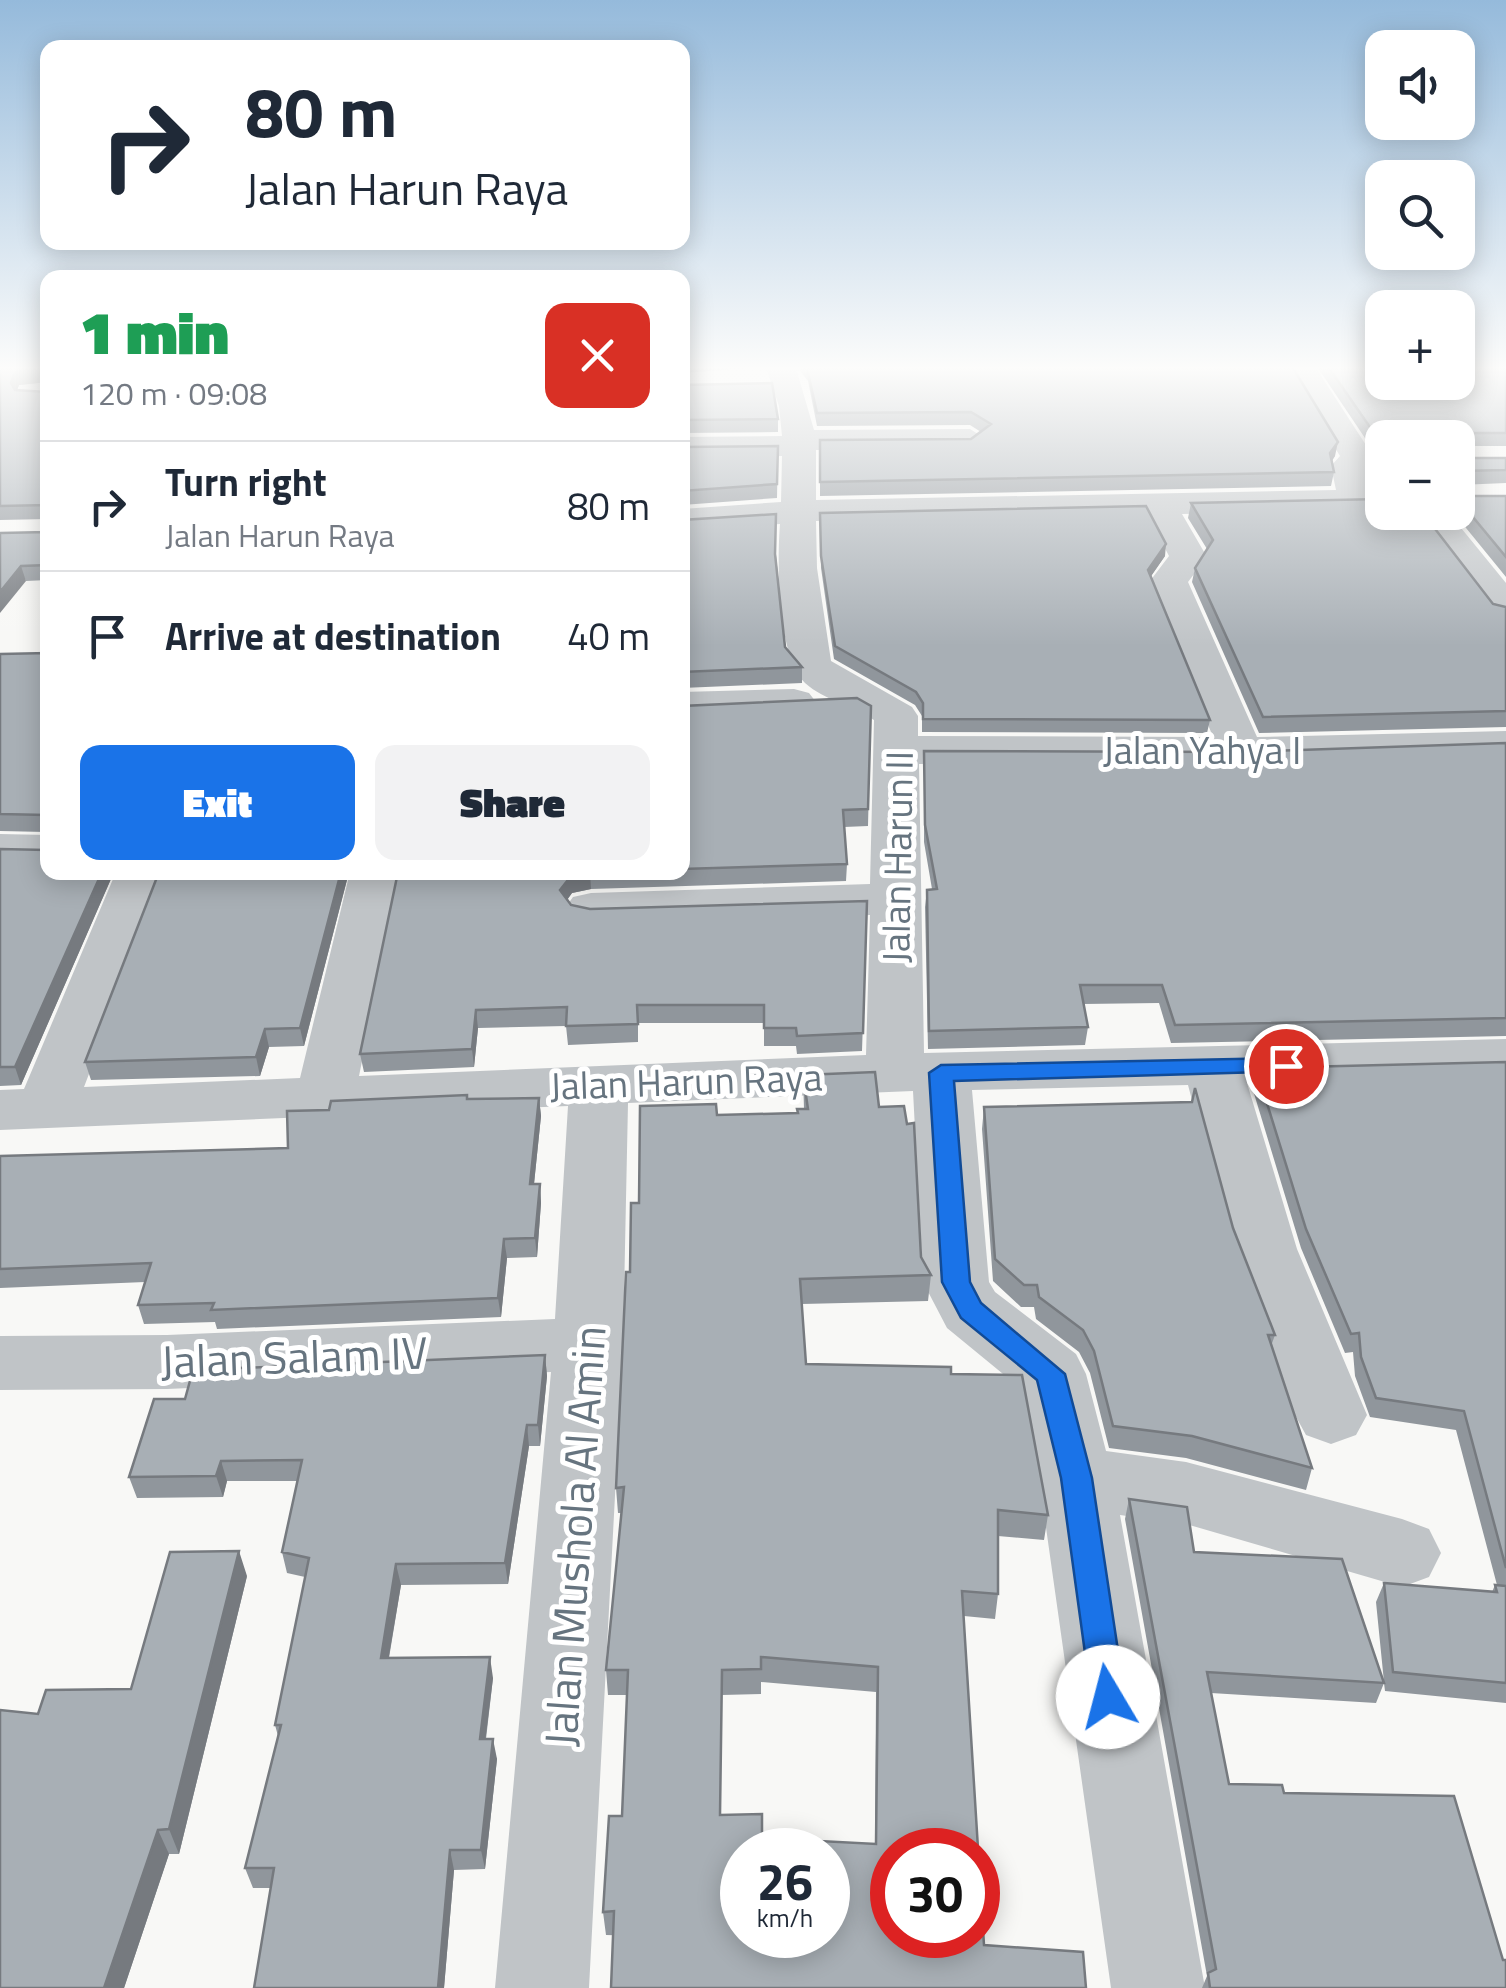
<!DOCTYPE html>
<meta charset="utf-8">
<style>
:root{--surface:#fff;--page:#f2f2f3;--text:#1f2937;--muted:#747a83;--line:#e0e1e3;--accent:#1a73e8}
body{margin:0;font-family:"Titillium Web",sans-serif;background:var(--page);color:var(--text);height:100vh;display:flex;flex-direction:column;font-size:38px;white-space:nowrap}
*{box-sizing:border-box;margin:0}
p{font-size:32px;color:var(--muted)}
.icon{flex:none;width:55px;height:55px;fill:none;stroke:currentColor;stroke-width:2;stroke-linecap:round;stroke-linejoin:round}
.map{position:relative;flex:1;overflow:hidden}
.details{position:absolute;left:40px;top:270px;width:650px;height:610px;display:flex;flex-direction:column;background:var(--surface);border-radius:20px;box-shadow:0 5px 25px #0003}
.details>*{flex:none}
.top-card{position:absolute;left:40px;top:40px;width:650px;height:210px;border-radius:20px;box-shadow:0 5px 25px #0003;background:#fff;color:var(--text);overflow:hidden}
.buttons{position:absolute;left:1365px;top:30px;display:grid;gap:20px}
.buttons a{display:grid;place-items:center;width:110px;height:110px;border-radius:20px;background:var(--surface);box-shadow:0 5px 25px #0003;font-size:50px}
.speed{position:absolute;left:720px;top:1828px;display:flex;gap:20px;font-size:50px;font-weight:700;text-align:center}
.speed>*{display:grid;place-content:center;width:130px;height:130px;border-radius:50%;background:var(--surface);box-shadow:0 5px 25px #0003;line-height:1}
.speed small{font-size:25px;font-weight:400}
.speed .limit{border:15px solid #d22;background:#fff;color:#111}
.pin{position:absolute;display:grid;place-items:center;width:85px;height:85px;color:#fff;margin:-42px;border:5px solid #fff;border-radius:50%;box-shadow:0 2px 10px #0007}
.me{position:absolute;width:110px;margin:-55px;rotate:352deg;stroke-linejoin:round;filter:drop-shadow(0 0 8px #0008)}
.turn{display:flex;align-items:center;gap:35px;height:210px;padding:0 40px;font-size:45px}
.turn .icon{width:130px;height:130px;stroke-width:2.5}
.turn b{display:block;font-size:70px;line-height:85px}
.round{display:grid;place-items:center;flex:none;width:105px;height:105px;border-radius:20px;background:var(--page)}
.head{display:flex;align-items:center;justify-content:space-between;height:170px;padding:0 40px}
h1{font-size:60px;font-weight:800;line-height:75px;color:#1e9e55}
.action{display:flex;gap:20px;margin-top:auto;padding:20px 40px}
.action a{flex:1;height:115px;border-radius:20px;background:var(--accent);color:#fff;font-size:40px;font-weight:800;line-height:115px;text-align:center}
.action a+a{background:var(--page);color:var(--text)}
ul{padding:0;list-style:none}
li{display:flex;align-items:center;gap:30px;height:130px;padding:0 40px;border-top:2px solid var(--line)}
li div{flex:1}
li b{display:block;font-size:38px}
li em{font-style:normal}
.map>svg:first-child{display:block}
.lines{fill:none;stroke-linecap:round;stroke-linejoin:round}
.minor{fill:#c0c4c7;fill-rule:evenodd}
.wall{fill:#90969c;fill-rule:evenodd}
.shaded-wall{fill:#767a7f}
.building{fill:#a8afb5;stroke:#767a7f;stroke-width:2.5;fill-rule:evenodd}
.route{fill:#1a73e8;stroke:#114b97;stroke-width:2.5}
.labels{text-anchor:middle;dominant-baseline:central;stroke-width:10;stroke-linejoin:round;paint-order:stroke}
.street-label{font-size:38px;fill:#66747f;stroke:#fff}
.near-street-label{font-size:45px;fill:#66747f;stroke:#fff}
</style>
<div class="map">
<svg width="1506" height="1988" viewBox="0 0 1506 1988">
<rect width="100%" height="100%" fill="#f8f8f6"/>
<g class="lines">
<!-- minor -->
<path class="minor" d="M 766,368 L 796,368 L 814,430 L 970,429 L 986,439 L 970,449 L 816,450 L 816,500 L 1336,490 L 1331,466 L 1340,456 L 1286,368 L 1316,368 L 1375,459 L 1366,469 L 1370,490 L 1382,490 L 1382,510 L 1182,514 L 1207,557 L 1188,582 L 1257,737 L 1506,731 L 1506,757 L 1241,765 L 919,764 L 924,1053 L 1506,1039 L 1506,1077 L 1247,1083 L 1297,1249 L 1367,1415 L 1356,1435 L 1331,1444 L 1306,1435 L 1295,1415 L 1231,1249 L 1188,1085 L 972,1090 L 989,1282 L 995,1292 L 1076,1354 L 1086,1374 L 1106,1451 L 1186,1462 L 1402,1519 L 1429,1529 L 1441,1553 L 1429,1577 L 1402,1587 L 1186,1524 L 1120,1515 L 1205,1988 L 1111,1988 L 1039,1478 L 1019,1387 L 947,1328 L 923,1282 L 913,1091 L 628,1103 L 623,1344 L 589,1988 L 495,1988 L 551,1372 L 167,1389 L 0,1390 L 0,1336 L 167,1335 L 555,1319 L 568,1106 L 0,1130 L 0,1090 L 24,1089 L 116,872 L 166,872 L 84,1087 L 300,1078 L 350,872 L 400,872 L 359,1076 L 866,1055 L 870,915 L 591,923 L 573,919 L 565,908 L 573,897 L 591,893 L 870,884 L 874,720 C 853,706 824,700 805,683 C 777,656 777,562 780,524 L 682,531 L 682,509 L 781,502 L 782,456 L 682,457 L 682,437 L 782,436 L 779,406 ZM 1147,514 L 1169,556 L 1150,581 L 1213,737 L 918,736 L 918,716 L 912,707 L 831,661 L 817,568 L 816,521 Z
M 1411,512 L 1448,512 L 1506,583 L 1506,621 L 1492,617 Z
M 794,689 L 809,693 L 816,702 L 809,711 L 682,718 L 682,692 Z
M 0,834 L 48,835 L 48,865 L 0,864 Z"/>
</g>
<!-- wall -->
<path class="wall" d="M 0,368 L 48,368 L 48,580 L 26,581 L 0,533 L 47,532 L 47,519 L 0,520 ZM 47,382 L 47,392 L 17,390 L 19,385 Z
M 798,368 L 1293,368 L 1335,456 L 1332,461 L 1334,472 L 1331,486 L 820,496 L 820,440 L 971,439 L 981,432 L 970,425 L 817,426 L 808,381 Z
M 1318,368 L 1506,368 L 1506,446 L 1459,446 L 1459,458 L 1506,458 L 1506,483 L 1459,485 L 1459,496 L 1506,496 L 1506,577 L 1453,512 L 1458,512 L 1458,438 L 1382,438 L 1382,489 L 1373,486 L 1370,470 L 1375,453 Z
M 682,385 L 778,419 L 778,432 L 682,433 Z
M 778,446 L 777,498 L 682,505 L 682,447 Z
M 1191,503 L 1506,607 L 1506,727 L 1259,733 L 1192,582 L 1195,568 L 1207,549 L 1188,518 Z
M 820,513 L 1165,556 L 1151,576 L 1210,720 L 1207,733 L 922,732 L 922,716 L 915,705 L 834,659 L 821,568 Z
M 682,520 L 776,555 L 785,647 L 802,667 L 802,683 L 682,688 Z
M 48,653 L 48,872 L 114,872 L 21,1085 L 0,1086 L 0,849 L 46,850 L 46,832 L 0,831 L 0,654 Z
M 682,706 L 871,706 L 868,826 L 844,827 L 847,864 L 846,881 L 591,889 L 572,893 L 567,900 L 571,905 L 590,909 L 867,901 L 862,1051 L 797,1054 L 796,1046 L 764,1046 L 764,1023 L 638,1023 L 638,1042 L 568,1045 L 566,1026 L 478,1028 L 474,1067 L 364,1072 L 360,1054 L 398,872 L 682,872 Z
M 1506,743 L 1506,1036 L 1171,1043 L 1159,1003 L 1083,1004 L 1088,1027 L 1085,1045 L 928,1049 L 925,907 L 927,890 L 932,889 L 924,842 L 924,751 L 1244,752 Z
M 159,872 L 349,872 L 304,1046 L 269,1047 L 260,1076 L 91,1080 L 85,1062 Z
M 1506,1062 L 1506,1703 L 1385,1691 L 1384,1683 L 1376,1703 L 1211,1693 L 1229,1784 L 1284,1793 L 1506,1988 L 1202,1988 L 1207,1976 L 1125,1519 L 1129,1499 L 1194,1552 L 1384,1682 L 1376,1602 L 1384,1583 L 1492,1592 L 1495,1585 L 1497,1585 L 1456,1430 L 1370,1417 L 1355,1376 L 1353,1352 L 1345,1353 L 1301,1248 L 1252,1087 L 1256,1068 Z
M 803,1075 L 879,1107 L 921,1257 L 931,1275 L 928,1301 L 802,1304 L 806,1364 L 951,1374 L 1048,1515 L 1044,1540 L 998,1536 L 998,1594 L 995,1619 L 964,1616 L 984,1945 L 606,1935 L 603,1912 L 622,1816 L 627,1695 L 608,1695 L 606,1670 L 621,1513 L 618,1513 L 616,1488 L 630,1272 L 639,1203 L 717,1115 L 797,1113 L 804,1109 ZM 761,1682 L 876,1692 L 875,1844 L 762,1838 L 720,1815 L 722,1695 L 761,1694 Z
M 539,1098 L 541,1116 L 534,1184 L 540,1184 L 541,1203 L 537,1257 L 507,1258 L 501,1317 L 217,1329 L 215,1322 L 144,1324 L 138,1305 L 145,1282 L 0,1288 L 0,1156 L 288,1148 L 329,1110 L 468,1099 Z
M 984,1107 L 1233,1228 L 1275,1335 L 1271,1346 L 1312,1468 L 1306,1490 L 1186,1458 L 1109,1448 L 1090,1373 L 1079,1352 L 1036,1319 L 1034,1307 L 1021,1307 L 993,1281 L 982,1129 Z
M 545,1355 L 547,1376 L 540,1446 L 529,1446 L 508,1584 L 401,1585 L 389,1658 L 493,1678 L 486,1739 L 497,1759 L 485,1869 L 454,1870 L 444,1988 L 254,1988 L 271,1888 L 253,1888 L 245,1868 L 278,1736 L 275,1725 L 305,1577 L 287,1573 L 282,1552 L 298,1481 L 227,1481 L 223,1497 L 137,1498 L 129,1477 L 185,1399 Z
M 247,1576 L 179,1854 L 169,1854 L 124,1988 L 0,1988 L 38,1714 L 131,1689 Z"/>
<!-- shaded-wall -->
<path class="shaded-wall" d="M 47,368 L 48,382 L 19,385 L 15,396 L 11,383 L 15,372 Z
M 682,368 L 751,368 L 682,373 Z
M 1338,442 L 1335,456 L 1327,467 L 1330,453 Z
M 1166,544 L 1165,556 L 1147,582 L 1148,570 Z
M 21,566 L 26,581 L 0,613 L 0,592 Z
M 102,872 L 114,872 L 21,1085 L 15,1067 Z
M 341,872 L 349,872 L 304,1046 L 300,1028 Z
M 590,872 L 591,889 L 572,893 L 561,908 L 560,890 L 571,876 Z
M 476,1010 L 478,1028 L 474,1067 L 472,1049 Z
M 265,1029 L 269,1047 L 260,1076 L 256,1057 Z
M 539,1098 L 541,1116 L 532,1203 L 530,1184 Z
M 540,1184 L 541,1203 L 537,1257 L 535,1238 Z
M 504,1239 L 507,1258 L 501,1317 L 498,1298 Z
M 545,1355 L 547,1376 L 540,1446 L 538,1425 Z
M 527,1425 L 529,1446 L 508,1584 L 505,1563 Z
M 221,1461 L 227,1481 L 223,1497 L 216,1476 Z
M 239,1551 L 247,1576 L 179,1854 L 169,1829 Z
M 396,1564 L 401,1585 L 385,1679 L 381,1658 Z
M 490,1657 L 493,1678 L 483,1759 L 480,1739 Z
M 493,1739 L 497,1759 L 485,1869 L 481,1850 Z
M 158,1830 L 169,1854 L 124,1988 L 104,1988 Z
M 450,1850 L 454,1870 L 444,1988 L 438,1988 Z"/>
<!-- building -->
<path class="building" d="M 0,368 L 48,368 L 48,565 L 21,566 L 0,592 L 0,533 L 47,532 L 47,505 L 0,506 ZM 47,368 L 47,392 L 15,390 L 11,383 L 15,372 Z
M 807,368 L 1293,368 L 1338,442 L 1330,453 L 1334,472 L 820,482 L 820,440 L 971,439 L 991,424 L 971,412 L 817,413 Z
M 1329,368 L 1382,368 L 1382,382 L 1458,382 L 1458,368 L 1506,368 L 1506,433 L 1459,433 L 1459,458 L 1506,458 L 1506,470 L 1459,471 L 1459,496 L 1506,496 L 1506,557 L 1458,499 L 1458,438 L 1382,438 L 1382,474 L 1376,472 L 1373,456 L 1381,443 Z
M 772,383 L 778,419 L 682,420 L 682,385 Z
M 778,446 L 777,484 L 682,491 L 682,447 Z
M 1382,499 L 1382,512 L 1422,512 L 1493,604 L 1506,607 L 1506,711 L 1263,717 L 1195,568 L 1213,540 L 1191,503 Z
M 1146,506 L 1166,544 L 1148,570 L 1210,720 L 923,719 L 923,703 L 916,692 L 835,646 L 821,556 L 820,513 Z
M 776,514 L 775,554 L 785,647 L 802,667 L 682,672 L 682,520 Z
M 48,653 L 48,872 L 102,872 L 15,1067 L 0,1067 L 0,849 L 46,850 L 46,815 L 0,814 L 0,654 Z
M 857,698 L 871,706 L 868,809 L 843,810 L 847,864 L 682,869 L 682,706 Z
M 1506,743 L 1506,1018 L 1175,1025 L 1162,985 L 1080,985 L 1088,1027 L 929,1031 L 927,890 L 937,889 L 925,825 L 924,751 L 1244,752 Z
M 159,872 L 341,872 L 300,1028 L 265,1029 L 256,1057 L 85,1062 Z
M 398,872 L 586,872 L 571,876 L 560,890 L 571,905 L 590,909 L 867,901 L 863,1033 L 797,1036 L 796,1028 L 764,1028 L 764,1005 L 637,1005 L 638,1024 L 566,1026 L 567,1007 L 476,1010 L 472,1049 L 360,1054 Z
M 1506,1062 L 1506,1568 L 1464,1411 L 1376,1398 L 1361,1357 L 1359,1333 L 1351,1334 L 1306,1229 L 1256,1068 Z
M 875,1072 L 879,1107 L 904,1106 L 907,1124 L 914,1123 L 921,1257 L 931,1275 L 800,1279 L 806,1364 L 951,1367 L 951,1374 L 1022,1375 L 1048,1515 L 998,1510 L 998,1594 L 962,1591 L 984,1945 L 1083,1952 L 1086,1988 L 611,1988 L 614,1911 L 603,1912 L 609,1816 L 622,1816 L 628,1670 L 606,1670 L 624,1487 L 616,1488 L 626,1272 L 630,1272 L 631,1203 L 639,1203 L 640,1106 L 716,1104 L 717,1115 L 798,1113 L 797,1109 L 808,1109 L 803,1075 ZM 761,1657 L 878,1667 L 876,1844 L 762,1838 L 762,1814 L 720,1815 L 722,1670 L 761,1669 ZM 742,1850 L 828,1850 L 828,1935 L 742,1935 ZM 892,1850 L 978,1850 L 978,1935 L 892,1935 Z
M 1195,1088 L 1233,1228 L 1275,1335 L 1268,1335 L 1312,1468 L 1192,1436 L 1113,1426 L 1094,1351 L 1083,1330 L 1039,1297 L 1037,1285 L 1024,1285 L 995,1259 L 984,1107 L 1192,1102 Z
M 467,1095 L 467,1099 L 539,1098 L 530,1184 L 540,1184 L 535,1238 L 504,1239 L 498,1298 L 211,1310 L 214,1303 L 138,1305 L 151,1263 L 0,1269 L 0,1156 L 288,1148 L 287,1111 L 329,1110 L 331,1101 Z
M 545,1355 L 538,1425 L 527,1425 L 505,1563 L 396,1564 L 381,1658 L 490,1657 L 480,1739 L 493,1739 L 481,1850 L 450,1850 L 438,1988 L 254,1988 L 274,1868 L 245,1868 L 281,1725 L 275,1725 L 309,1558 L 282,1552 L 302,1460 L 221,1461 L 216,1476 L 129,1477 L 154,1399 L 185,1399 L 193,1370 Z
M 1129,1499 L 1187,1507 L 1194,1552 L 1342,1559 L 1384,1683 L 1207,1672 L 1229,1784 L 1282,1785 L 1284,1793 L 1454,1796 L 1503,1960 L 1506,1960 L 1506,1988 L 1210,1988 L 1208,1973 L 1216,1969 Z
M 239,1551 L 169,1829 L 158,1830 L 104,1988 L 0,1988 L 0,1710 L 38,1714 L 46,1690 L 131,1689 L 170,1552 Z
M 1384,1583 L 1497,1592 L 1495,1585 L 1506,1586 L 1506,1683 L 1393,1672 Z"/>
<!-- sky -->
<linearGradient id="sky" x2="0" y2="1"><stop stop-color="#95badb"/><stop offset="0.57" stop-color="#fcfcfb"/><stop offset="1" stop-color="#fcfcfb" stop-opacity="0"/></linearGradient>
<rect width="1506" height="646" fill="url(#sky)"/>
<!-- route -->
<path class="route" d="M 1286,1058 L 1295,1060 L 1298,1066 L 1295,1071 L 954,1081 L 970,1282 L 981,1303 L 1065,1374 L 1092,1478 L 1125,1697 L 1120,1708 L 1108,1713 L 1096,1708 L 1091,1697 L 1061,1478 L 1037,1380 L 961,1318 L 942,1282 L 929,1073 L 941,1065 Z"/>
<g class="labels">
<!-- street labels -->
<g class="street-label">
<text x="1202" y="750">Jalan Yahya I</text>
<text transform="translate(897 857) rotate(-89)">Jalan Harun II</text>
<text transform="translate(686 1081) rotate(-2)">Jalan Harun Raya</text>
</g>
<!-- near-street labels -->
<g class="near-street-label">
<text transform="translate(294 1356) rotate(-2)">Jalan Salam IV</text>
<text transform="translate(574 1536) rotate(-86)">Jalan Mushola Al Amin</text>
</g>
</g>
</svg>
<div class="buttons">
<a><svg class="icon" aria-label="sound" viewBox="0 0 24 24"><path d="M4 9h4l5-4v14l-5-4H4zM17 9q2 3 0 6"/></svg></a>
<a><svg class="icon" aria-label="search" viewBox="0 0 24 24"><circle cx="10" cy="10" r="6"/><path d="M15 15l6 6"/></svg></a>
<a>+</a>
<a>−</a>
</div>
<div class="speed"><div>26<small>km/h</small></div><div class="limit">30</div></div>
<div class="pin" style="left:1286px;top:1066px;background:#d93025"><svg class="icon" aria-label="arrive" viewBox="0 0 24 24"><path d="M6 21V4h12l-3 4 3 4H6"/></svg></div>
<svg class="me" style="left:1108px;top:1697px" viewBox="-20 -20 40 40"><circle r="19" fill="#fff"/><path d="M0-13L10 11 0 6-10 11z" fill="#1a73e8"/></svg>
<div class="top-card">
<div class="turn"><svg class="icon" aria-label="right" viewBox="0 0 24 24"><path d="M7 20v-9h11M14 6l5 5-5 5"/></svg><div><b>80 m</b>Jalan Harun Raya</div></div>
</div>
<section class="details">
<div class="head"><div><h1>1 min</h1><p>120 m · 09:08</p></div><a class="round" style="background:#d93025;color:#fff"><svg class="icon" aria-label="close" viewBox="0 0 24 24"><path d="M6 6l12 12M18 6L6 18"/></svg></a></div>
<ul>
<li><svg class="icon" aria-label="right" viewBox="0 0 24 24"><path d="M7 20v-9h11M14 6l5 5-5 5"/></svg><div><b>Turn right</b><p>Jalan Harun Raya</p></div><em>80 m</em></li>
<li><svg class="icon" aria-label="arrive" viewBox="0 0 24 24"><path d="M6 21V4h12l-3 4 3 4H6"/></svg><div><b>Arrive at destination</b></div><em>40 m</em></li>
</ul>
<div class="action"><a>Exit</a><a>Share</a></div>
</section>
</div>
